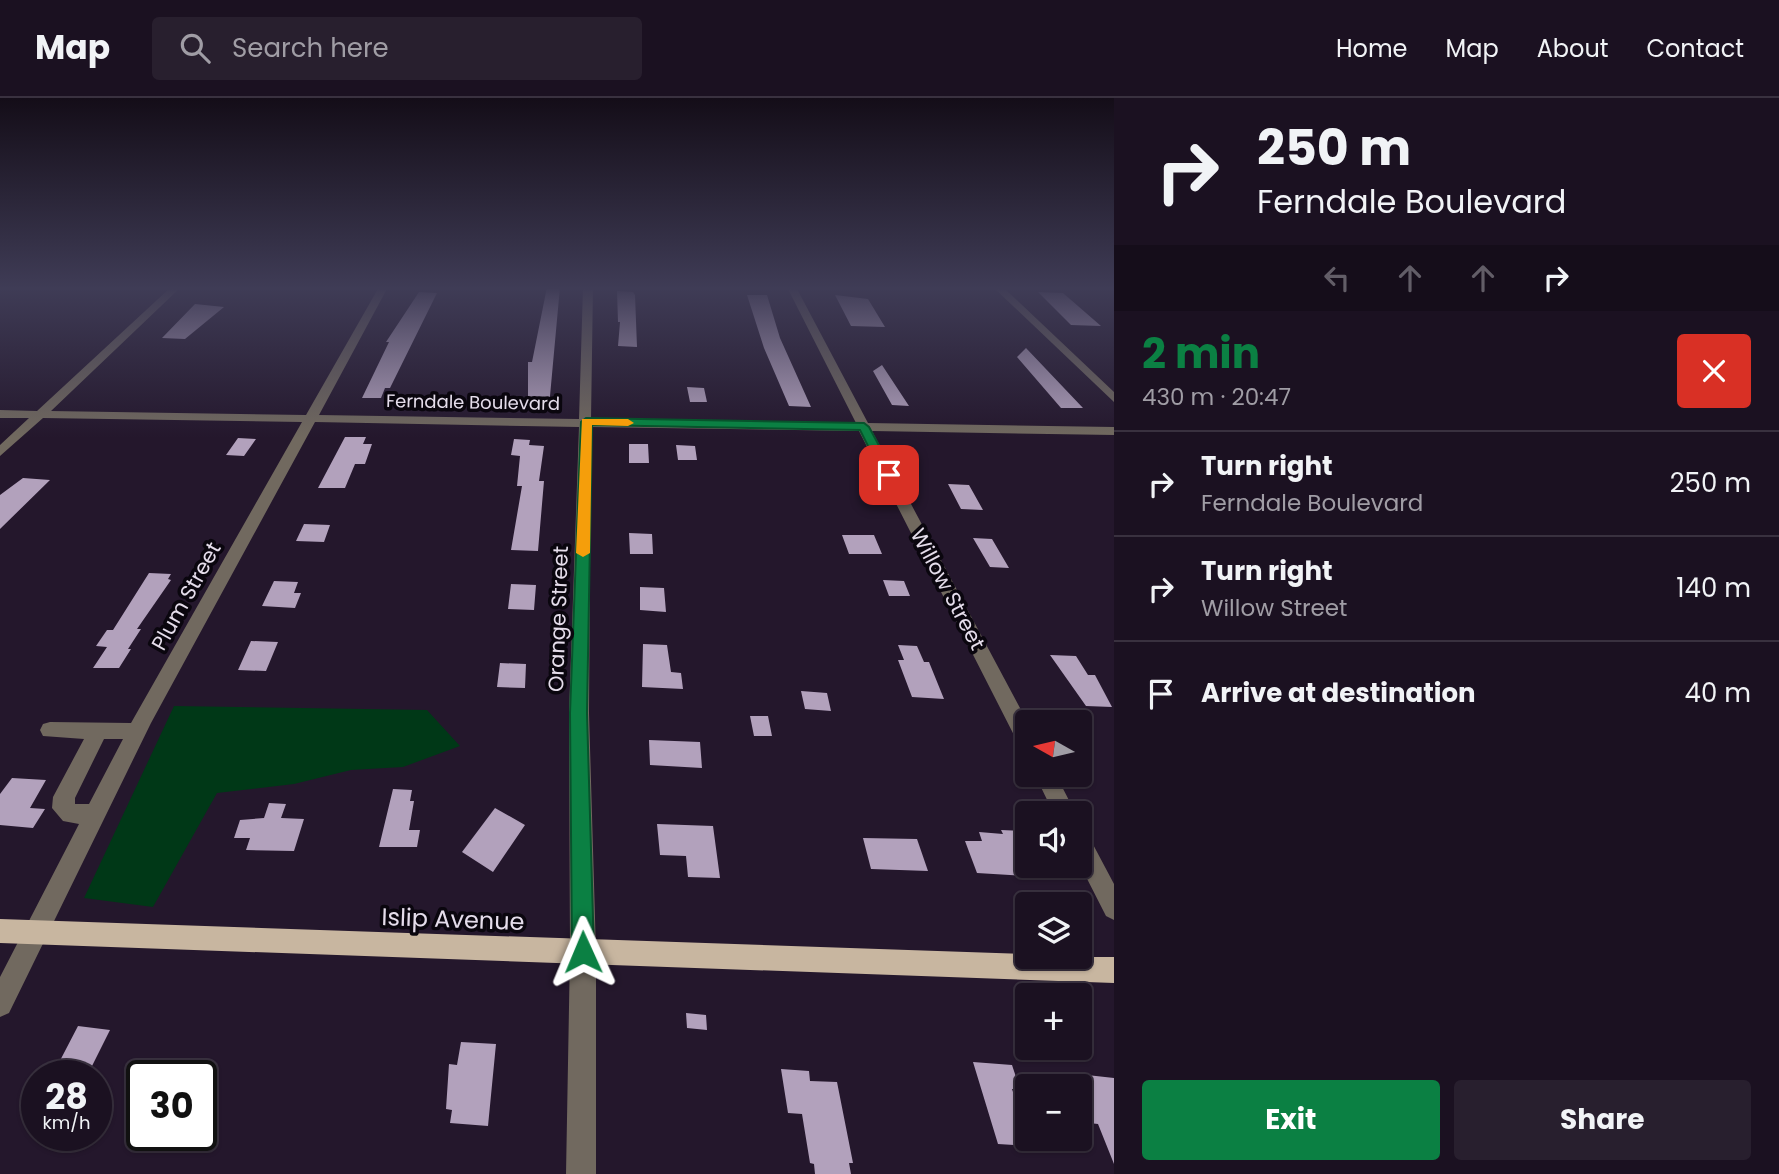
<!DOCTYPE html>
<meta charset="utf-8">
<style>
:root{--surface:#1b1121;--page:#281f2e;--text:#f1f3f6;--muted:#a09da5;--line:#39313f;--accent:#0b8043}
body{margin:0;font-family:Poppins,sans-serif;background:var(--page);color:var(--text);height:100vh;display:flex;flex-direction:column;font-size:26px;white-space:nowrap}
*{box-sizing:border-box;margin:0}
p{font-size:23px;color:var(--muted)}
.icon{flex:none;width:38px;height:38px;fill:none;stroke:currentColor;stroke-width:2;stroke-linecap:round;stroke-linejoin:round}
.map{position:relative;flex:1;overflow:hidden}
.drawer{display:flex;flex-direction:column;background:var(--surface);width:665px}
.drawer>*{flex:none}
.guide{background:#1b1121;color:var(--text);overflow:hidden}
.needle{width:46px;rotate:278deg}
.fabs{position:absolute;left:1015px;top:612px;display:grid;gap:14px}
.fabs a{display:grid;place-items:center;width:77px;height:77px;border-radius:7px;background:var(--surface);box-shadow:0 2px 5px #0004,0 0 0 2px var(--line);font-size:35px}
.speed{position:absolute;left:21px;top:962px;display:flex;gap:14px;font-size:35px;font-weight:700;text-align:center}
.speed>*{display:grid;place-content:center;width:91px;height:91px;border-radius:50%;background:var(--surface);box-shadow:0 2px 5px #0004,0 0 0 2px var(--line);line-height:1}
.speed small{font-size:18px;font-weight:400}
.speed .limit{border:4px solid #111;border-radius:10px;background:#fff;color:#111}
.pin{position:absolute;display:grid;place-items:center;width:60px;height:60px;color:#fff;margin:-30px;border-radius:14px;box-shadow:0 4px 10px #0006}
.me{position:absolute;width:77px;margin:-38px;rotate:359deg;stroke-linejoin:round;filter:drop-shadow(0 0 5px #0008)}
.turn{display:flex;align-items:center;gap:24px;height:147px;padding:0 28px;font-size:32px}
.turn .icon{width:91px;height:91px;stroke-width:2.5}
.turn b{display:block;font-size:49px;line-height:60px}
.lanes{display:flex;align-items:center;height:66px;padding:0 28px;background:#0003;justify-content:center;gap:35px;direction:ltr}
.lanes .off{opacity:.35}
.round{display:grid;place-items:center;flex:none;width:74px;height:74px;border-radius:7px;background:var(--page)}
.summary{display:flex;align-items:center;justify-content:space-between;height:119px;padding:0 28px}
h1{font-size:42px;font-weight:700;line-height:52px;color:var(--accent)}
.primary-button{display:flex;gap:14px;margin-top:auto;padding:14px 28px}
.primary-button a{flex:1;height:80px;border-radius:7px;background:var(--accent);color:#fff;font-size:28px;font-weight:700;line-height:80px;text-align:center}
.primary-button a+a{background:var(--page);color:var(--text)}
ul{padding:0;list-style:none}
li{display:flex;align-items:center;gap:21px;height:105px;padding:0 28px;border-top:2px solid var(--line)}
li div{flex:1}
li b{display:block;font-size:26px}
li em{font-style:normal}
header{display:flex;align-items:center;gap:42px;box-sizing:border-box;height:98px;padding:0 35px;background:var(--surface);border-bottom:2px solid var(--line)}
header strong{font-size:33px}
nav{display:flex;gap:38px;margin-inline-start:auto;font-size:24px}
.search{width:490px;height:63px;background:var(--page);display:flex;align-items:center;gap:18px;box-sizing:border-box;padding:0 24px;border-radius:7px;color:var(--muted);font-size:26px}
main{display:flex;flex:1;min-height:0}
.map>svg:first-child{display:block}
.green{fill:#003817}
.building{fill:#b2a1bc}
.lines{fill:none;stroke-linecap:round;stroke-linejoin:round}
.minor{fill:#71695f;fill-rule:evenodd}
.major{fill:#c8b6a0;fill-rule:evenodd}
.route{fill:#0b8043;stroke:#07532c;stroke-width:2}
.slow{fill:#f59e0b}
.labels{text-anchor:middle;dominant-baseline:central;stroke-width:7;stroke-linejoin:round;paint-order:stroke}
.far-street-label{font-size:18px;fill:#e5ddeb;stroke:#0a060e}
.street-label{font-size:21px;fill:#e5ddeb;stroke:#0a060e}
.near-street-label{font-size:24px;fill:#e5ddeb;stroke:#0a060e}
</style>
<header>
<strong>Map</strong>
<div class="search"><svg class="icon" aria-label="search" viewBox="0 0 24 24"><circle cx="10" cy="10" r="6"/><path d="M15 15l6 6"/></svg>Search here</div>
<nav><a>Home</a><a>Map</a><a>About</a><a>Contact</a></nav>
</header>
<main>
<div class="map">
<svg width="1114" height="1076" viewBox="0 0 1114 1076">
<rect width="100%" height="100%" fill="#24172c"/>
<!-- green -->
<path class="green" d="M 174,608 L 427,612 L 460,648 L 403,669 L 351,672 L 294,686 L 217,695 L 153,809 L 84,800 Z"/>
<!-- building -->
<path class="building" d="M 547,189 L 560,189 L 550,298 L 548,304 L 528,304 L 528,264 L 532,264 Z
M 617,193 L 633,194 L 635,197 L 637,249 L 618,248 L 620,224 L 618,224 Z
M 419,194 L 437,195 L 390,290 L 385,290 L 381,300 L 362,300 L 389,244 L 386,244 Z
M 1038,194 L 1063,195 L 1101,228 L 1071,227 Z
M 747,197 L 767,197 L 780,240 L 811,309 L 789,308 L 764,250 Z
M 835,197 L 868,201 L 885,229 L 851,228 Z
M 195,206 L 224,209 L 185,241 L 162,240 Z
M 1026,250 L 1083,310 L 1061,310 L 1017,259 Z
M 882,267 L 909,308 L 892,307 L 873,273 Z
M 687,289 L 704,290 L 707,304 L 690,304 Z
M 345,339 L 366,339 L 363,346 L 372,346 L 365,366 L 355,366 L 345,390 L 318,390 Z
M 238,340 L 256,341 L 244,358 L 226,357 Z
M 514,341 L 530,342 L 529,347 L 544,348 L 539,383 L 544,383 L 538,453 L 511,452 L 522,388 L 517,388 L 520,358 L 511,357 Z
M 629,346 L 648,346 L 649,365 L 629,365 Z
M 676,347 L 695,348 L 697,362 L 678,362 Z
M 23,380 L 50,382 L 0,431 L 0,397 Z
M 948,386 L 969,387 L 983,412 L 961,411 Z
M 304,426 L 330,427 L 324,444 L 296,443 Z
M 629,435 L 652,436 L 653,456 L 630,456 Z
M 842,437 L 874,437 L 882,456 L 849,456 Z
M 973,440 L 992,441 L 1009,470 L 990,469 Z
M 149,475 L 171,476 L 168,481 L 171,482 L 137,531 L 141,531 L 128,551 L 131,551 L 119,570 L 93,570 L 107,549 L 96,548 L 107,532 L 113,532 Z
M 883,482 L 904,483 L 910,498 L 889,498 Z
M 274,483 L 298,484 L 294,495 L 301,495 L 295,510 L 262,508 Z
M 511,486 L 536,487 L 534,512 L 508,511 Z
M 640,489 L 664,490 L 666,514 L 640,512 Z
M 251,543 L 278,544 L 266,573 L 238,572 Z
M 643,546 L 667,547 L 671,574 L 681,575 L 683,591 L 642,589 Z
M 898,547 L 917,548 L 924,564 L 929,564 L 944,601 L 912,599 L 898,562 L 904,562 Z
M 1050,557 L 1076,558 L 1088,577 L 1095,577 L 1112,609 L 1086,608 Z
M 500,565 L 526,566 L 525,590 L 497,589 Z
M 801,593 L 827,595 L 831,613 L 805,611 Z
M 750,618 L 768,618 L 772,638 L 754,638 Z
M 649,642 L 700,644 L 702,670 L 650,667 Z
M 12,680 L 46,682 L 30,710 L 45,711 L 33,730 L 0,727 L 0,696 Z
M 393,691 L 412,692 L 410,703 L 414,703 L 409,732 L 420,732 L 417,749 L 379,749 Z
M 269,705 L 286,706 L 281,720 L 304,721 L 294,753 L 246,752 L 250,740 L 234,740 L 240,722 L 264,720 Z
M 495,710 L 525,727 L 493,774 L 462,754 Z
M 657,726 L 713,728 L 720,780 L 688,779 L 686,758 L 660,757 Z
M 1001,732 L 1023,733 L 1027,743 L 1027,778 L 977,775 L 965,743 L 982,743 L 979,734 L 1003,736 Z
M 863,740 L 917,741 L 928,773 L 871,771 Z
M 686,915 L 706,917 L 707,932 L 687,930 Z
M 78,928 L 110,932 L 87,978 L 52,978 Z
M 461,944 L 496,946 L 488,1028 L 450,1025 L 452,1012 L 446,1011 L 449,966 L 457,967 Z
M 973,964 L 1012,967 L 1020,991 L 1012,991 L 1031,1048 L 998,1046 Z
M 781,971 L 809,973 L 810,983 L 837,984 L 853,1065 L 849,1065 L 851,1076 L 815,1076 L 814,1066 L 810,1065 L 802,1016 L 788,1015 Z
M 1078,976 L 1114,980 L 1114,1066 L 1098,1026 L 1080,1024 Z"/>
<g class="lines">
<!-- minor -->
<path class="minor" d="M 171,189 L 181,189 L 51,313 L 306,317 L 379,189 L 388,189 L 319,317 L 579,321 L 583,189 L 593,189 L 591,321 L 856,325 L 787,189 L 796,189 L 868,325 L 1114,329 L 1114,337 L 872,333 L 1028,625 L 1027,651 L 1020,649 L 859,333 L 591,329 L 589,615 L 596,854 L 596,1076 L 566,1076 L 570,854 L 569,615 L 579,329 L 315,324 L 151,625 L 9,915 L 0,919 L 0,879 L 79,726 L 63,723 L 52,710 L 53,699 L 84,641 L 43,638 L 40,632 L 43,626 L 50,624 L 131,625 L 302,324 L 43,320 L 0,358 L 0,347 L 29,320 L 0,320 L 0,312 L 37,313 ZM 104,641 L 123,641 L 89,706 L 75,706 L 75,700 Z
M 993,189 L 1003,189 L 1114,294 L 1114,304 Z
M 1035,677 L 1056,677 L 1076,716 L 1054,716 Z
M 1080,734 L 1088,737 L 1114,786 L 1114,822 L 1106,818 L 1080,767 Z"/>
<!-- major -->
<path class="major" d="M 0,821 L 1027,856 L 1027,859 L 1114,859 L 1114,885 L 0,845 Z"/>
</g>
<!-- sky -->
<linearGradient id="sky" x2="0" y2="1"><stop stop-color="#140d18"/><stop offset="0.56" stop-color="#3f3c56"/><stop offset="1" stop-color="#3f3c56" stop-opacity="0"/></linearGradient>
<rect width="1114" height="340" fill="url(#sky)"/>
<!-- route -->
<path class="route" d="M 586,320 L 864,325 L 869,329 L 895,377 L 884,380 L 860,332 L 592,327 L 587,615 L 594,854 L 591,862 L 583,866 L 575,862 L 572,854 L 570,615 L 581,324 Z"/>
<!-- slow -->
<path class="slow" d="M 582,321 L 628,321 L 634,325 L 628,328 L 592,327 L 590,455 L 583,459 L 576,455 Z"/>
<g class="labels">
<!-- far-street labels -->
<g class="far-street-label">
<text transform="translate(473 304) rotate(1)">Ferndale Boulevard</text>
</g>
<!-- street labels -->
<g class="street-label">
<text transform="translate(948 491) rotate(62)">Willow Street</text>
<text transform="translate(186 498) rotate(-61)">Plum Street</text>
<text transform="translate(558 521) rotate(-88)">Orange Street</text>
</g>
<!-- near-street labels -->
<g class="near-street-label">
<text transform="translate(453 821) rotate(2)">Islip Avenue</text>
</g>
</g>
</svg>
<div class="fabs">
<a><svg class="needle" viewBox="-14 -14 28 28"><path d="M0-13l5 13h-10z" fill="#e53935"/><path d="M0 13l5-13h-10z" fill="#a09da5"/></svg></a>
<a><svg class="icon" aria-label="sound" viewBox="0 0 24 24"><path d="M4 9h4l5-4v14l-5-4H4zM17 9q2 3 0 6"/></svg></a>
<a><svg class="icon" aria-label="layers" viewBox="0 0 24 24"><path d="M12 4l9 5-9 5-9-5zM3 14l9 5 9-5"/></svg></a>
<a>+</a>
<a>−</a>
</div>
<div class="speed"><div>28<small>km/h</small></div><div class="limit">30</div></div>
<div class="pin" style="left:889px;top:377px;background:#d93025"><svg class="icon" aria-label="arrive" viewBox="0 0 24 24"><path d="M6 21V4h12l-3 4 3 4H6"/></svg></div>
<svg class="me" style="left:583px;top:854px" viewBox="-20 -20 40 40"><path d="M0-17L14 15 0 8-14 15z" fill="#0b8043" stroke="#fff" stroke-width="4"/></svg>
</div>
<section class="drawer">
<div class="guide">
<div class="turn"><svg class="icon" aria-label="right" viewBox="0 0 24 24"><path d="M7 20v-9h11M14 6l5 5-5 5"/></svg><div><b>250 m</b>Ferndale Boulevard</div></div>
<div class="lanes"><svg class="icon off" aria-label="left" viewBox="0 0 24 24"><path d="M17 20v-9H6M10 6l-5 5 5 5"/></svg><svg class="icon off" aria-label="ahead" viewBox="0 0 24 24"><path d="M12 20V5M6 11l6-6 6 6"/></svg><svg class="icon off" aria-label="ahead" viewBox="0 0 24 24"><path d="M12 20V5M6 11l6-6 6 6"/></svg><svg class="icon" aria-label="right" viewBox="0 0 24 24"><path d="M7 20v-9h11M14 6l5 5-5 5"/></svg></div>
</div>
<div class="summary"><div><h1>2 min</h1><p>430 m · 20:47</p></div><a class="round" style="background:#d93025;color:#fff"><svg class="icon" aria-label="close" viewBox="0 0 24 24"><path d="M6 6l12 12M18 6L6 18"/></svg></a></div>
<ul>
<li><svg class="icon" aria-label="right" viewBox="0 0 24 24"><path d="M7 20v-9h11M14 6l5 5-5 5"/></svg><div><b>Turn right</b><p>Ferndale Boulevard</p></div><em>250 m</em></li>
<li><svg class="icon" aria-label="right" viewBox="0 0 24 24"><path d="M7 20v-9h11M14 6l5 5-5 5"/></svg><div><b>Turn right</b><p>Willow Street</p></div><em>140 m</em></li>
<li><svg class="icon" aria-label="arrive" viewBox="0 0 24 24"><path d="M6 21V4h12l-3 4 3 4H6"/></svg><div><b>Arrive at destination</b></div><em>40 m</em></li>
</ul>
<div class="primary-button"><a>Exit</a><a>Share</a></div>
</section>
</main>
